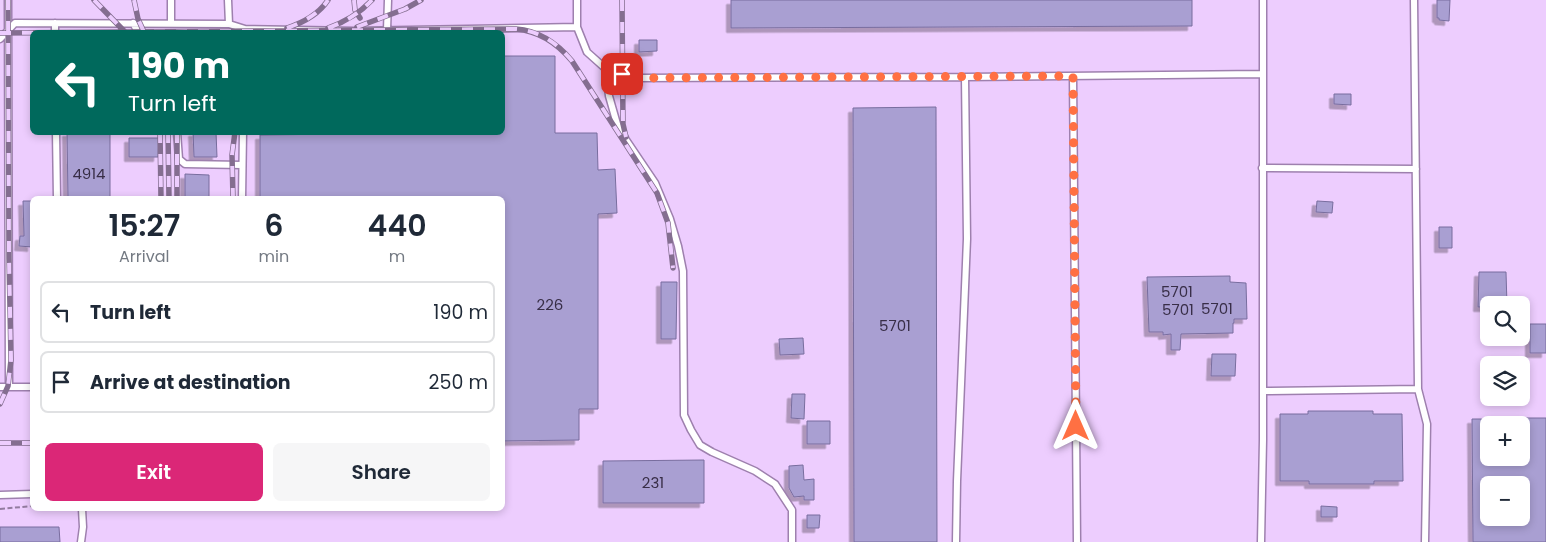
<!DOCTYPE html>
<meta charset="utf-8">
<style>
:root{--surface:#fff;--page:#f6f6f7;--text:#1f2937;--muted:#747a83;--line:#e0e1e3;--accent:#db2777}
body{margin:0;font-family:Poppins,sans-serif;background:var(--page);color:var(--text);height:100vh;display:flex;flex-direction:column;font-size:19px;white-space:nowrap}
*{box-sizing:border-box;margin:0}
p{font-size:16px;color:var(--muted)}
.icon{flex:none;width:28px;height:28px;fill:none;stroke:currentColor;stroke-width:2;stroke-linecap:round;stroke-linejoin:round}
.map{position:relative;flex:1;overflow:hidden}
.panel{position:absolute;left:30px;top:196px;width:475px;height:315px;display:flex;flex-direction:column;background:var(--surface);border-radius:8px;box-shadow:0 2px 8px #0003}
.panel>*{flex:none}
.guide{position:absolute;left:30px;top:30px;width:475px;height:105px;border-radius:8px;box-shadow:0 2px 8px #0003;background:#00695c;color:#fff;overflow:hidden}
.buttons{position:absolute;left:1480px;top:296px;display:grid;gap:10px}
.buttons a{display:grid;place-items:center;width:50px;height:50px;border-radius:8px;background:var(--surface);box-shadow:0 2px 8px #0003;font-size:25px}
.pin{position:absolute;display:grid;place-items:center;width:42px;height:42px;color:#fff;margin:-21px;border-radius:10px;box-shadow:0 2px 8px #0006}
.me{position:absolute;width:55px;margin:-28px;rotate:0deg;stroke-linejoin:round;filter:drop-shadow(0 0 4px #0008)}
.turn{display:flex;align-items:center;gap:18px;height:105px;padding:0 15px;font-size:22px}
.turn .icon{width:65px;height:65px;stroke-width:2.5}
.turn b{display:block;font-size:35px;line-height:42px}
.eta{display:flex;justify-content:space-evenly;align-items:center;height:85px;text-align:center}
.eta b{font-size:30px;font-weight:600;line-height:35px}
.cta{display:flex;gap:10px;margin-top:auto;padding:10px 15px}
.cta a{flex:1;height:58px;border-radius:8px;background:var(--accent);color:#fff;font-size:20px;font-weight:600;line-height:58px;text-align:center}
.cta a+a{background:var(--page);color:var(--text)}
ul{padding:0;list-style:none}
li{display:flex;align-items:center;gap:15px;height:62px;margin:0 10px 8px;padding:0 5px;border:2px solid var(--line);border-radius:8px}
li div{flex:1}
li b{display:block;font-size:19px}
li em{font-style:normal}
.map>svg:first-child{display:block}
.building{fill:#a99fd2;stroke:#786d9e;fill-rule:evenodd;filter:url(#shadow)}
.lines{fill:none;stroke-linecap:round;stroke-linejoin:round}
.lane-casing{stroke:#9e80ae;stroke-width:9}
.path{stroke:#937ca0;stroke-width:2;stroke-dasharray:5 2.5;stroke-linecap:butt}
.lane{stroke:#fff;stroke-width:6}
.rail-casing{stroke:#846e90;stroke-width:5.5}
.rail{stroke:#edcdfe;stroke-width:4;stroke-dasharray:11;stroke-linecap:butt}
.route{stroke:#ff7043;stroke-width:9;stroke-dasharray:0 16.2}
.labels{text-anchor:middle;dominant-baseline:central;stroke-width:4;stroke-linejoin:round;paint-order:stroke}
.number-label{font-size:15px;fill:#382e47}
</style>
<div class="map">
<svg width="1546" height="542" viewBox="0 0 1546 542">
<defs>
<filter id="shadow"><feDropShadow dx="-4.5" dy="4.5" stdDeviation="0" flood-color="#0004"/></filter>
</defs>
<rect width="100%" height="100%" fill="#edcdfe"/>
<!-- building -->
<path class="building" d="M 731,0 L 1192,0 L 1192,26 L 731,28 Z
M 1437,0 L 1450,0 L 1449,21 L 1439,20 L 1439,18 L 1437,18 Z
M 639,40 L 657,40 L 657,51 L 639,52 Z
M 502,56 L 555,56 L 555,133 L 597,133 L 598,170 L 615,169 L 617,213 L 598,214 L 598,409 L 579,409 L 579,440 L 502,441 L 502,199 L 260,199 L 260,135 L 502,132 Z
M 1334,94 L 1351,94 L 1351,105 L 1334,104 Z
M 936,107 L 937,542 L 854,542 L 853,108 Z
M 67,132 L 110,132 L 110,199 L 68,199 Z
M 193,132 L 216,132 L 217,157 L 194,157 Z
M 129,138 L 159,138 L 158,157 L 129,157 Z
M 185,174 L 209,175 L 209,199 L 185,199 Z
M 23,201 L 32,201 L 32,247 L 19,246 L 20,236 L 24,236 Z
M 1317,201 L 1333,202 L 1332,213 L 1316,212 Z
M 1439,227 L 1452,227 L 1452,248 L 1439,248 Z
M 1479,272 L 1506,272 L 1507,305 L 1489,305 L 1489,307 L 1478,307 Z
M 1230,276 L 1230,282 L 1246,283 L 1247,319 L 1234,319 L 1234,323 L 1233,323 L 1233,333 L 1181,334 L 1180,350 L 1171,350 L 1171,334 L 1163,335 L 1163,332 L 1149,332 L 1147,277 Z
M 661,282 L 677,282 L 676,339 L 661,339 Z
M 1530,324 L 1546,324 L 1546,353 L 1530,353 Z
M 803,338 L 804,354 L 780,355 L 779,339 Z
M 1212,354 L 1236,354 L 1235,376 L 1211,376 Z
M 792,394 L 805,394 L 804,419 L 791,418 Z
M 1308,411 L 1373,411 L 1373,414 L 1402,414 L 1403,481 L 1374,481 L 1374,484 L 1309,484 L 1309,481 L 1280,481 L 1280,414 L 1308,414 Z
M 1521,418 L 1546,418 L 1546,542 L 1473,542 L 1472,419 L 1489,419 L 1489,458 L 1521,458 ZM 1489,485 L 1521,485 L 1521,518 L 1489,518 Z
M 807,421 L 830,421 L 830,444 L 807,444 Z
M 704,460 L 704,503 L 603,503 L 603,461 Z
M 803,465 L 804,480 L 814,479 L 814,500 L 804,500 L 804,496 L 794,497 L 789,488 L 789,466 Z
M 1321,506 L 1337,507 L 1337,517 L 1321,517 Z
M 807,515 L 820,515 L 819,528 L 807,528 Z
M 0,527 L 59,527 L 60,542 L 0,542 Z"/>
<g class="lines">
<!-- lane casing -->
<g class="lane-casing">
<path id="lane" d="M 8,0 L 9,386
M 171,0 L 171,23
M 228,0 L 229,24
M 577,0 L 577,27 L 587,52 L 606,69 L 635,78 L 965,77 L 1262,74
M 1414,0 L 1418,389 L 1427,424 L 1425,542
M 55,23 L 55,32
M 133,23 L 138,32
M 387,30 L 388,0
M 0,39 L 15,23 L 229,24 L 245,29 L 354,31 L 577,27
M 606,69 L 609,96 L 617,124 L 626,140 L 655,183 L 670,219 L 678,246 L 683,271 L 684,415 L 691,430 L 700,445 L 712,452 L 755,471 L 775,484 L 792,510 L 792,542
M 1073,76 L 1077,542
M 56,132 L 57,199
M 177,132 L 179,159 L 185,164 L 242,165
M 1262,168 L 1416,169
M 242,199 L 243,132
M 0,387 L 32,387
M 1263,391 L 1418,389
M 0,495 L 32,494
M 81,542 L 83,527 L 82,509
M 956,542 L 957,481 L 967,239 L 965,77
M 1261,542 L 1263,440 L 1263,0"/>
</g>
<!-- path -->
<path class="path" d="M 0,509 L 32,506"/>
<!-- lane -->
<use href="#lane" class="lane"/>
<!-- rail casing -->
<g class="rail-casing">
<path id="rail" d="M 94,0 L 125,32
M 134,0 L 138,19 L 144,32
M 354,0 L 355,10 L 360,18
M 622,0 L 623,124 L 626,137
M 357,27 L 405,9 L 421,0
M 287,28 C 302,23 319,14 328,0
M 328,28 C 345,22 360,13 372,0
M 0,33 L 516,29 C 540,31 557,43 572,61 L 657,193 L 668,223 L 673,268
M 160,132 L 161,199
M 168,132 L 169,199
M 177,132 L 177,199
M 233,199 L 232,155 L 235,132
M 0,404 L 8,386 L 11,360 L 9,258 L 8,0
M 0,443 L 32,443"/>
</g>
<!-- rail -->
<use href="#rail" class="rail"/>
</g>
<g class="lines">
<!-- route -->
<path class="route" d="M 622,74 L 635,78 L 1073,76 L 1076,426"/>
</g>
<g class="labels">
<!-- number labels -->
<g class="number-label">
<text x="89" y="173">4914</text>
<text x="1177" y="291">5701</text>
<text x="550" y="304">226</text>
<text x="1217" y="308">5701</text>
<text x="1178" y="309">5701</text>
<text x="895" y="325">5701</text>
<text x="653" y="482">231</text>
</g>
</g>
</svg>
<div class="buttons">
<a><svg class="icon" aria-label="search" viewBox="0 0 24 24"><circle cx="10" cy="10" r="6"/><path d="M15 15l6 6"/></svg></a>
<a><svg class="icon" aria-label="layers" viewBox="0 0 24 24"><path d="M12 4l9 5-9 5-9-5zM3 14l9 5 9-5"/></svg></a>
<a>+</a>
<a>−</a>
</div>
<div class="pin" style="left:622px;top:74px;background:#d93025"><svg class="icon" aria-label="arrive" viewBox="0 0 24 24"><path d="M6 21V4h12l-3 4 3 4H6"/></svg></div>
<svg class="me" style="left:1076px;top:426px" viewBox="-20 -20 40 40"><path d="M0-17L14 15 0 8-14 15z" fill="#ff7043" stroke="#fff" stroke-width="4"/></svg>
<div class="guide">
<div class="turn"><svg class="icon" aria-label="left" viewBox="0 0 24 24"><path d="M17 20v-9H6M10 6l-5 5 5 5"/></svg><div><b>190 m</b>Turn left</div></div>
</div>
<section class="panel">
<div class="eta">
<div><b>15:27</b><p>Arrival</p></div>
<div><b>6</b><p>min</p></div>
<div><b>440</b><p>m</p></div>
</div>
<ul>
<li><svg class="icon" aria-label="left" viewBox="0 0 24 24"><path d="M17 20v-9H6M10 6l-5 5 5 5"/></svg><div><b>Turn left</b></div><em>190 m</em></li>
<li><svg class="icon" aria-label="arrive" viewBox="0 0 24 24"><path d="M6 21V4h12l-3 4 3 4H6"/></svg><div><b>Arrive at destination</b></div><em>250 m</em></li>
</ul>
<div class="cta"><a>Exit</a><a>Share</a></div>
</section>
</div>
